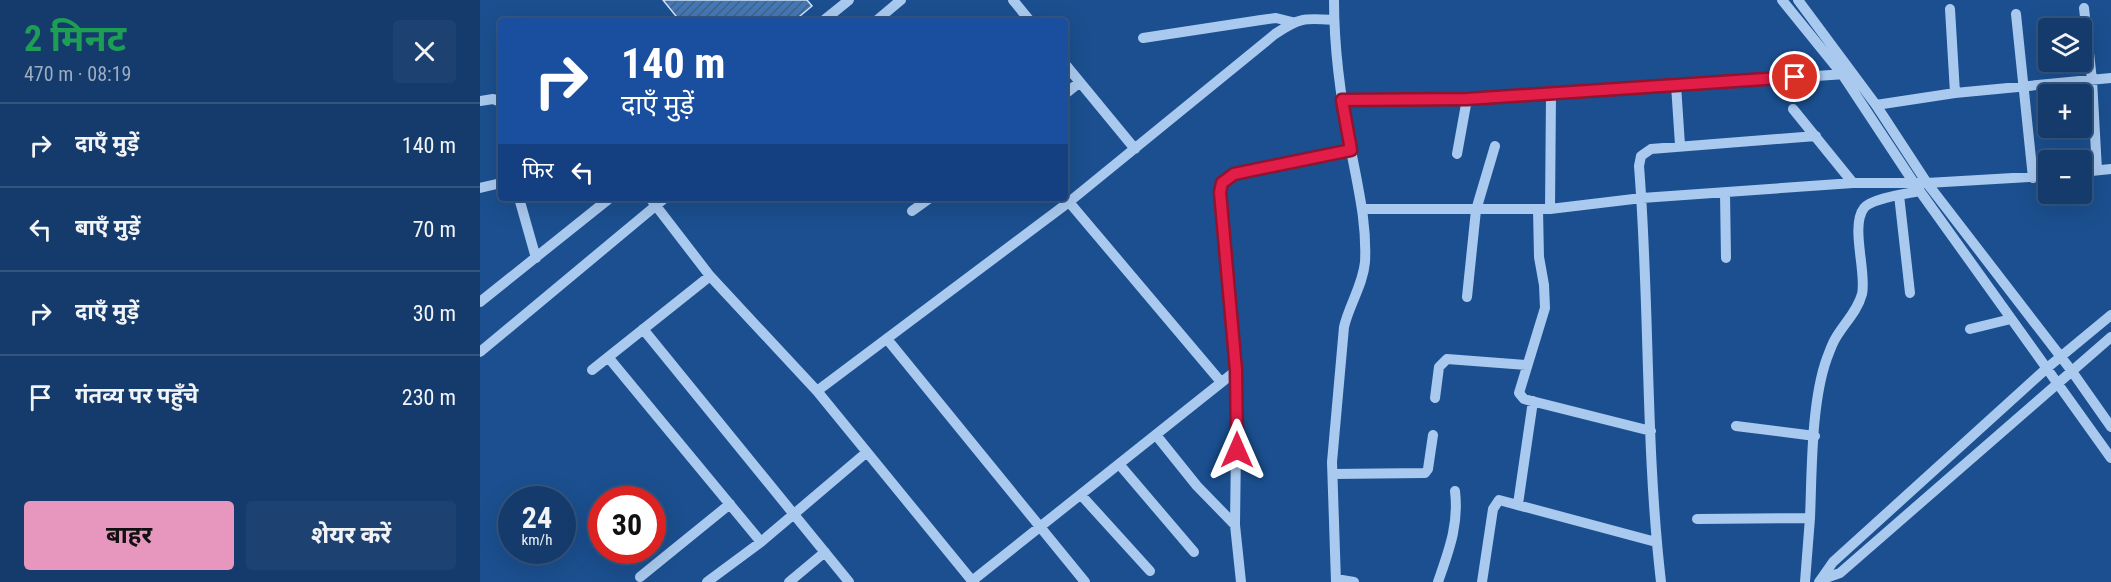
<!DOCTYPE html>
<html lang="hi">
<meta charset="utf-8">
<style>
:root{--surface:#143b6b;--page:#1d4271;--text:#f1f3f6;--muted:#9dadc1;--line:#33557e;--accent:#e797bd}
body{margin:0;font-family:"Roboto Condensed","Noto Sans Devanagari",sans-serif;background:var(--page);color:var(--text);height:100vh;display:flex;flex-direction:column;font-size:22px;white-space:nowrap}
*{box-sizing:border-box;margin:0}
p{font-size:20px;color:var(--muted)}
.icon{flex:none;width:33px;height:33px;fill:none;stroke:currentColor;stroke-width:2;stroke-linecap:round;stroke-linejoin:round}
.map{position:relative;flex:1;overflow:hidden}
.drawer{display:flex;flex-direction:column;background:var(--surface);width:480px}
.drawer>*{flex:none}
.hud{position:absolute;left:18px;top:18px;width:570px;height:183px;border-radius:6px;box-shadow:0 6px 24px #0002,0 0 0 2px var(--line);background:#1a4fa0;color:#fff;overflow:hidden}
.tools{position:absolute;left:1558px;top:18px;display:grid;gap:12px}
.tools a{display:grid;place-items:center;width:54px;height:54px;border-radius:6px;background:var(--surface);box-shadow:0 6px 24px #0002,0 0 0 2px var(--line);font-size:30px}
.speed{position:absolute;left:18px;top:486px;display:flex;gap:12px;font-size:30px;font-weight:700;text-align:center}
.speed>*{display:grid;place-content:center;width:78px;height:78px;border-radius:50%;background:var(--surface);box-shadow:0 6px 24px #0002,0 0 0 2px var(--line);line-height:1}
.speed small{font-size:15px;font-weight:400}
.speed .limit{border:9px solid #d22;background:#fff;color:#111}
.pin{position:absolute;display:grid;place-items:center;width:51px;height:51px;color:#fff;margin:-26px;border:3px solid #fff;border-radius:50%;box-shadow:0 2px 6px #0007}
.me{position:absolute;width:66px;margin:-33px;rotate:0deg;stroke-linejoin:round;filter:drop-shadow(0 0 4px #0008)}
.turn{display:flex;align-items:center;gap:21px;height:126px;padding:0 24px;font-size:27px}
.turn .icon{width:78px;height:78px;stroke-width:2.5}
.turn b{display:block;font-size:42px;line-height:51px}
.then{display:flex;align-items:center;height:57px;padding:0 24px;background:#0003;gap:12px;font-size:22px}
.round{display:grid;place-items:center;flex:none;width:63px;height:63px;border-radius:6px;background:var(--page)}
.overview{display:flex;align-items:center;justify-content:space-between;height:102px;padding:0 24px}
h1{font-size:36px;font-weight:700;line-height:45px;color:#1e9e55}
.action{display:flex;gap:12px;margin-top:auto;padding:12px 24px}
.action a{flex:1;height:69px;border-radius:6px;background:var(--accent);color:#111;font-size:24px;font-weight:700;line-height:69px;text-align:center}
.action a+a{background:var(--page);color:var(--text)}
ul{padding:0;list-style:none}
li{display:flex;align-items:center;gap:18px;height:84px;padding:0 24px;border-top:2px solid var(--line)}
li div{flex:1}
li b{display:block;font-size:22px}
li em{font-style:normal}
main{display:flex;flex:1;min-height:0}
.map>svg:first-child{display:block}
.building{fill:url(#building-hatch);stroke:#cfe3fa;stroke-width:1.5}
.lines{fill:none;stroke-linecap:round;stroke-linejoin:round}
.minor{stroke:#a9c9ee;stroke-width:10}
.route-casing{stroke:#92132f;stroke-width:15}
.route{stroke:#e11d48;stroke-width:10}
</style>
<main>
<section class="drawer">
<div class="overview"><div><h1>2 मिनट</h1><p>470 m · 08:19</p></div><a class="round"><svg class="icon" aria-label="close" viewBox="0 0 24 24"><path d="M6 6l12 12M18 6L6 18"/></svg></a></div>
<ul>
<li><svg class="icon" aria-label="right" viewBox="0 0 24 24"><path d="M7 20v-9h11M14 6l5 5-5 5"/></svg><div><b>दाएँ मुड़ें</b></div><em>140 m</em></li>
<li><svg class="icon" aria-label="left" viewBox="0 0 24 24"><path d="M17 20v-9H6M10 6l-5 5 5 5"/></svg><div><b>बाएँ मुड़ें</b></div><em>70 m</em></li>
<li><svg class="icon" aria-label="right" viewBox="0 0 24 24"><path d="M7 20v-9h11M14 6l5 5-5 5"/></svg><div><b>दाएँ मुड़ें</b></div><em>30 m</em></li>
<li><svg class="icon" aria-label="arrive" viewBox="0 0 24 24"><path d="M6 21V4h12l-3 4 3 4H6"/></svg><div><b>गंतव्य पर पहुँचे</b></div><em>230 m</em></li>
</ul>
<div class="action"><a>बाहर</a><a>शेयर करें</a></div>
</section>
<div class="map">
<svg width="1631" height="582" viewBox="0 0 1631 582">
<defs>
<pattern id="building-hatch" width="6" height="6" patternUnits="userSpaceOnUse" patternTransform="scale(1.5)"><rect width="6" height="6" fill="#4478b7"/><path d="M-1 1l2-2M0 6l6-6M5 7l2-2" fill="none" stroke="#486282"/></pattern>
</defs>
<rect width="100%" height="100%" fill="#1b4f8f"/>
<!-- building -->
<path class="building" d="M 183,0 L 327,0 L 332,6 L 314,21 L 200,21 Z"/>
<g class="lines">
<!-- minor -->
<path class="minor" d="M 533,0 L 550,21
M 854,0 C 854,50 861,101 871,150 C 878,188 887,223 885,262 C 883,285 869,305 864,327 L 852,462 L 856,582
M 1302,0 L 1362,74 L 1434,183 L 1631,458
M 1318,0 L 1396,105 L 1447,183 L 1591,370 L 1631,427
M 1604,8 L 1612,80 L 1617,170
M 1470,9 L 1475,93
M 1536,14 L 1553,178
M 343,21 L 369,0
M 396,21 L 421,0
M 663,38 L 781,20 L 796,18 L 812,22
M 585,64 L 655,149
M 1196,85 L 1200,145
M 585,94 L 600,82
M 862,100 L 987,99 L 1366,74
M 0,101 L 13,99 L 21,102
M 1396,105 L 1475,93 L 1631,78
M 1313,109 L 1373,183
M 977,154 L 987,99
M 1602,172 L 1631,169
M 0,188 L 21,183
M 1245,193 L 1246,258
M 1419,195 L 1430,293
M 39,198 L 56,258
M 170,198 L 230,276 L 337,391 L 493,582
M 589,202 L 741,382
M 884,209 L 1070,209 L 1162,198 L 1373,183 L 1447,183 L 1569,176
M 1058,209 L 1059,257 L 1064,285 L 1065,308 L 1039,393 L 1044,399 L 1171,431
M 1070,209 L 1071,94
M 432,211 L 450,198
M 987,297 L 996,210 L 1015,146
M 0,302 L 130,198
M 163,329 L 369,582
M 1490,329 L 1531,319
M 407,339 L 605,582
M 0,352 L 185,198
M 128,357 L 281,542
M 112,370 L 230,276
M 337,391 L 589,202 L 795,34 C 820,17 825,18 854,20
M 955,398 L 959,367 L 967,359 L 1047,365
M 1256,426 L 1335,436
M 676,435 L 717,486 L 755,525
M 639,464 L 714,552
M 853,474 L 945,473 L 948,469 L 953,435
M 601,495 L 670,571
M 1038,504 L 1053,401
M 1217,519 L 1330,518 C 1332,471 1331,402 1347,358 C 1349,353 1351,347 1354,341 C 1362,325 1377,313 1382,294 C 1387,273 1370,226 1384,208 C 1392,198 1426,194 1440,191
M 160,577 L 250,504
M 856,579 L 874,582
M 1343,579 L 1360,573 L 1631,337
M 492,581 L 757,370
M 227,582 L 281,542 L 387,452
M 309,582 L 345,552
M 761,582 L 755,525 L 757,370 L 740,192 L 742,183 L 754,174 L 871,150
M 958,582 C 969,550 979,525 975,491
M 1002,582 L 1013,509 L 1019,500 L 1176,542
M 1181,582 C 1165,444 1170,304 1159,166 L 1161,156 L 1171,149 L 1336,136
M 1325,582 L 1330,518
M 1339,582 L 1353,562 L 1567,368 L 1631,315"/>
</g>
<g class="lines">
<!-- route casing -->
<g class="route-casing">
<path id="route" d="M 757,450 L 756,370 L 740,192 L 742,183 L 754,174 L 871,150 L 862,100 L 987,99 L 1315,77"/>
</g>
<!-- route -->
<use href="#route" class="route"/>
</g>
</svg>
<div class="tools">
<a><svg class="icon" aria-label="layers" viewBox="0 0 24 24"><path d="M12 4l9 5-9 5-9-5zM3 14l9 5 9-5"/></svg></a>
<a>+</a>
<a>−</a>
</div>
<div class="speed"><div>24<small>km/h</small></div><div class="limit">30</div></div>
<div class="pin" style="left:1315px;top:77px;background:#d93025"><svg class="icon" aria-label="arrive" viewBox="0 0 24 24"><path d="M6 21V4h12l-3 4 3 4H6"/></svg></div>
<svg class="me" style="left:757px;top:450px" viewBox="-20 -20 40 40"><path d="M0-17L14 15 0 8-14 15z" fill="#e11d48" stroke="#fff" stroke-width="4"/></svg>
<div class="hud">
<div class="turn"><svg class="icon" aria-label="right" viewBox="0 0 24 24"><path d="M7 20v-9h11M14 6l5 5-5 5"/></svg><div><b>140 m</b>दाएँ मुड़ें</div></div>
<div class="then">फिर<svg class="icon" aria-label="left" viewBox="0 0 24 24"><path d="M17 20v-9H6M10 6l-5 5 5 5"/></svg></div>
</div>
</div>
</main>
